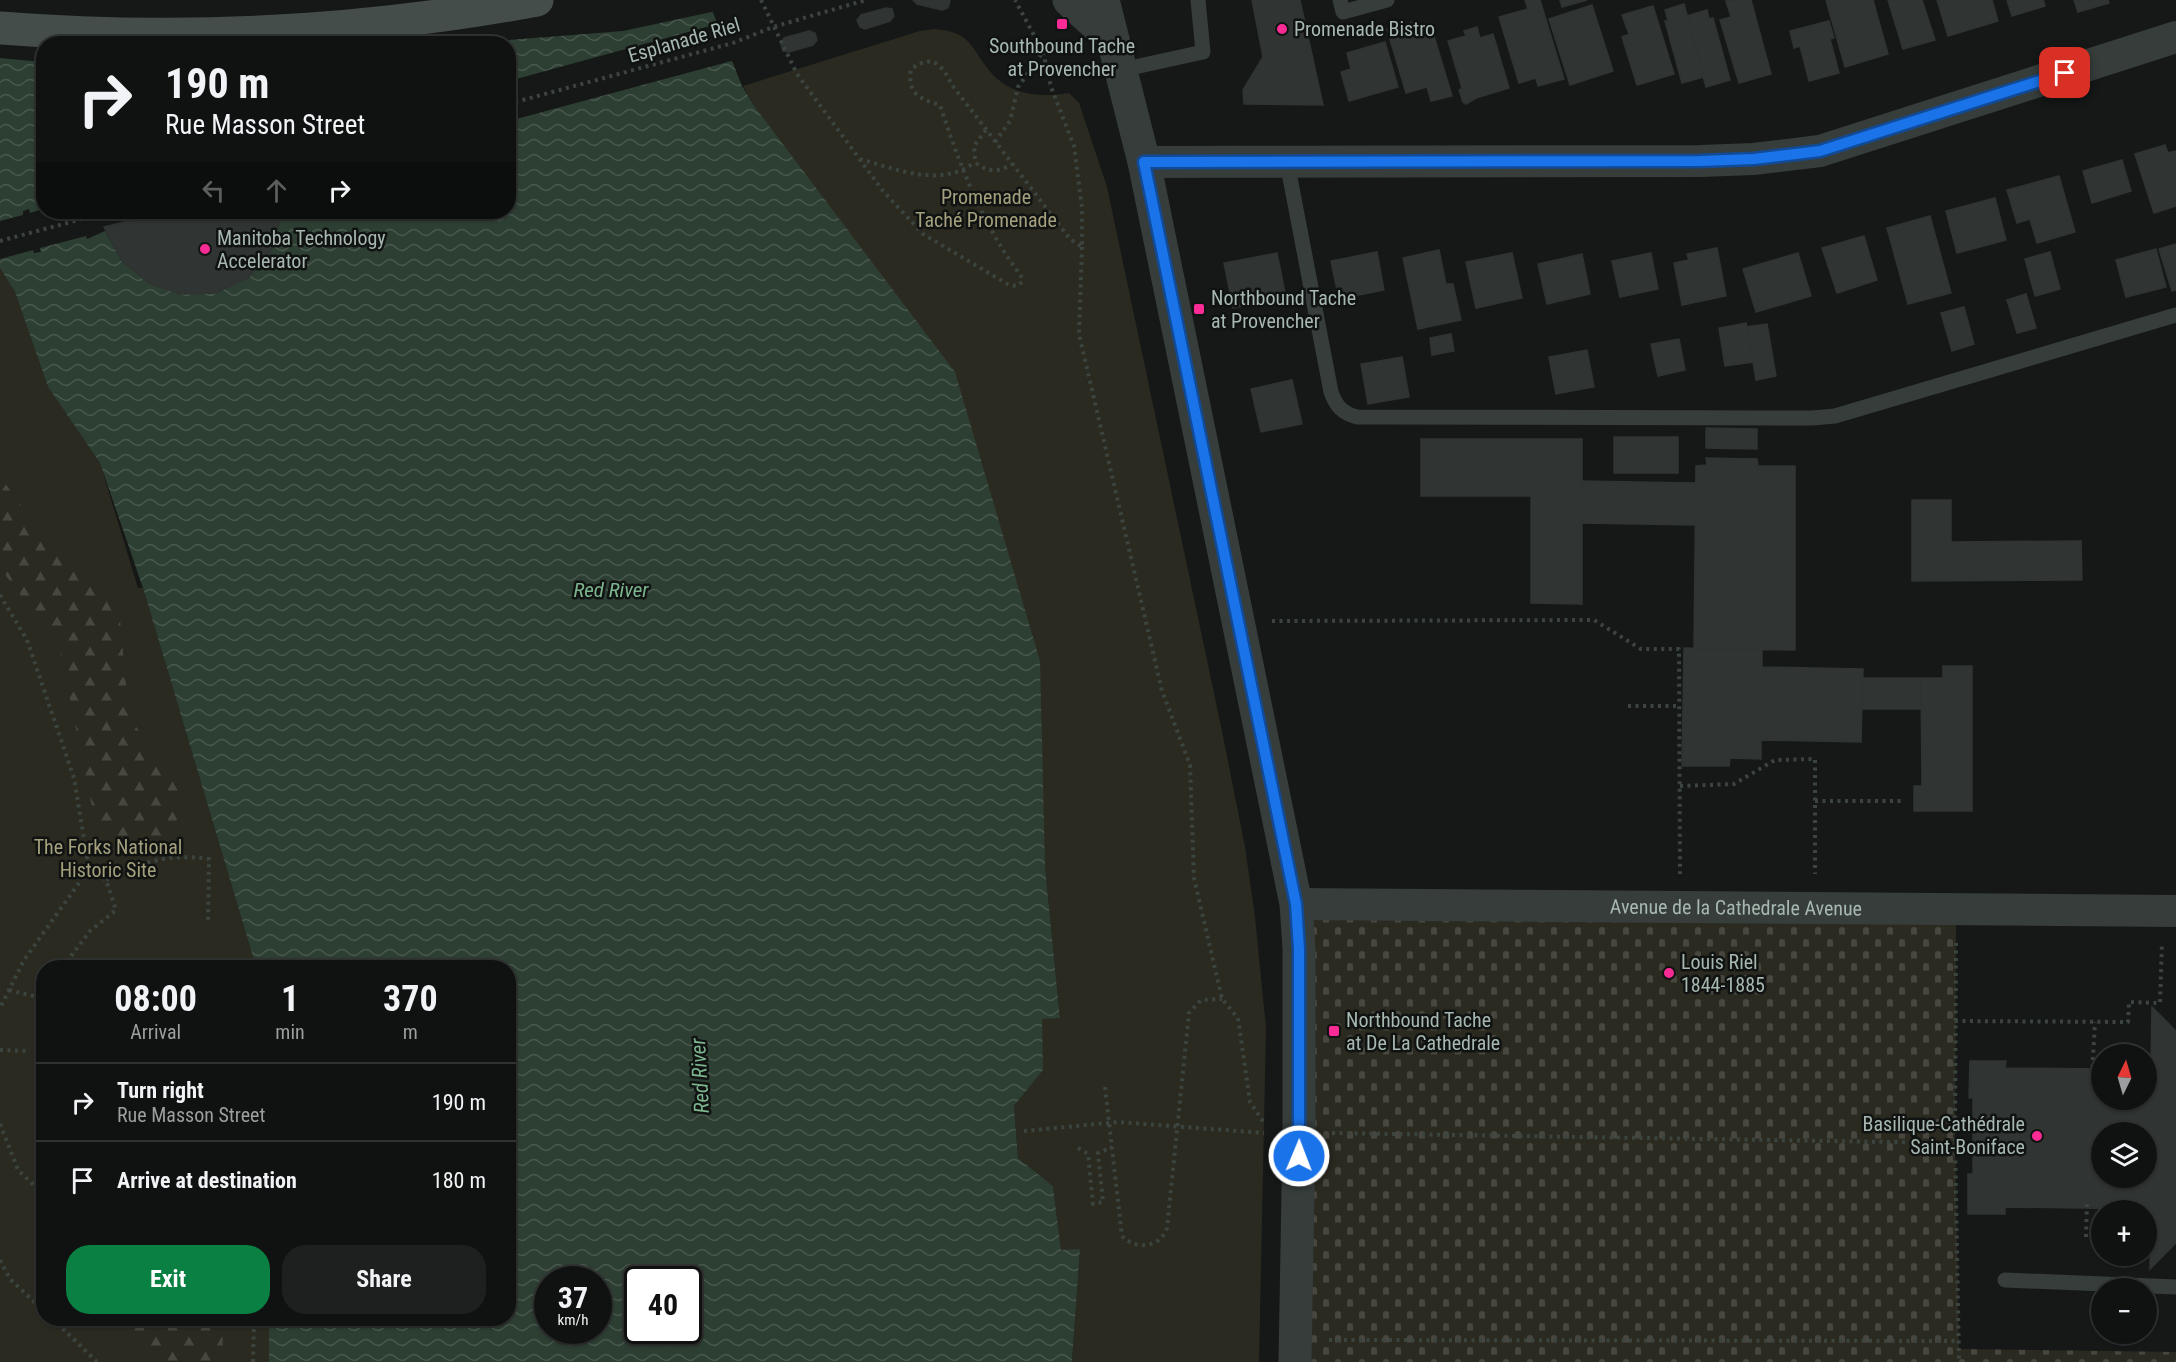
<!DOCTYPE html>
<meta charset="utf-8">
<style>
:root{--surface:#101211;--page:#1e201f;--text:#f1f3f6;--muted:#9c9e9f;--line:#303231;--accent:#0b8043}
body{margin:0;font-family:"Roboto Condensed",sans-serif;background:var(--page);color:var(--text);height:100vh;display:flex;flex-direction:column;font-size:22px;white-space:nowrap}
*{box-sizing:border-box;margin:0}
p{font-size:20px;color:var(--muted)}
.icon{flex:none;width:33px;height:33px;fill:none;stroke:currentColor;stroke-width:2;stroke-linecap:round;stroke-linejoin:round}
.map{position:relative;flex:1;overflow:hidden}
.drawer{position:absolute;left:36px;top:960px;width:480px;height:366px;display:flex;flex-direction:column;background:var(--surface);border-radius:24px;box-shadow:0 2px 4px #0004,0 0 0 2px var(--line)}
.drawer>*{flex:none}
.hud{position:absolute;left:36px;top:36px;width:480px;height:183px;border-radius:24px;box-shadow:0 2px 4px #0004,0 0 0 2px var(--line);background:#101211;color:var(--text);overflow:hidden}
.needle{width:39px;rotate:5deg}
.fabs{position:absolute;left:2091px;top:1044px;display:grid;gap:12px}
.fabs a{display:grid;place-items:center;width:66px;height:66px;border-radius:50%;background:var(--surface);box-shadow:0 2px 4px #0004,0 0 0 2px var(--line);font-size:30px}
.speed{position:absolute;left:534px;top:1266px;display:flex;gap:12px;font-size:30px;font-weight:700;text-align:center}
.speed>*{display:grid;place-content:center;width:78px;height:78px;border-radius:50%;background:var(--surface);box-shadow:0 2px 4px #0004,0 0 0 2px var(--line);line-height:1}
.speed small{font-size:15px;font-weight:400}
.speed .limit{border:3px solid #111;border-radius:9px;background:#fff;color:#111}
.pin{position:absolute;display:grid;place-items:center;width:51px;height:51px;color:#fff;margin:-26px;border-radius:12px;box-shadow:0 3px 9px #0006}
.me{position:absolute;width:66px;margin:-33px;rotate:1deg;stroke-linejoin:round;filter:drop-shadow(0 0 4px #0008)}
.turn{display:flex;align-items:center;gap:21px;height:126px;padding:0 30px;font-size:27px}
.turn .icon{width:78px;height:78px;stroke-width:2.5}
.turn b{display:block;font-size:42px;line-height:51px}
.lanes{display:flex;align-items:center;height:57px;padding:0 30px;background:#0003;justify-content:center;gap:30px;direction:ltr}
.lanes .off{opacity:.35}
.eta{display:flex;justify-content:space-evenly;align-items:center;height:102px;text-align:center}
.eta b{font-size:36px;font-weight:700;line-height:42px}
.primary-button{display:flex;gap:12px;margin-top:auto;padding:12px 30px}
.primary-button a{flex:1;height:69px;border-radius:24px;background:var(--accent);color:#fff;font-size:24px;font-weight:700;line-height:69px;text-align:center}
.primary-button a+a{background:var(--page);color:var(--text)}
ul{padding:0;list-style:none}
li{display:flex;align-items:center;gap:18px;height:78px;padding:0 30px;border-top:2px solid var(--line)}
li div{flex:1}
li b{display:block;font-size:22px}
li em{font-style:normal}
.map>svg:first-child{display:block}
.green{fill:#2b2a21}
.forest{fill:url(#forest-firs)}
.cemetery{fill:url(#cemetery-stones)}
.water{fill:url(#water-waves);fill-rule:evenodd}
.pier{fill:#151817}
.building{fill:#303433;stroke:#2f3433;stroke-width:1.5;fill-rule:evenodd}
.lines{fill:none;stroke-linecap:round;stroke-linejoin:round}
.path{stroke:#3c4440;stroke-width:4;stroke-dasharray:3 4.5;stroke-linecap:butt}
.service{stroke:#363d3b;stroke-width:15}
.minor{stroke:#363d3b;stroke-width:32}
.tertiary{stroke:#363d3b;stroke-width:33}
.secondary{stroke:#444d49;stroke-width:33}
.path-bridge{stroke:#3c4440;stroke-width:4;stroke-dasharray:3 4.5;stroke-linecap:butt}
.route-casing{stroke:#114b97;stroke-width:15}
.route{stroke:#1a73e8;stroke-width:10}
.poi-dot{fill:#fa2b95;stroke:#101312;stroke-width:2}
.labels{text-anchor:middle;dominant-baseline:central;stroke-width:5;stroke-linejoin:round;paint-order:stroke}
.poi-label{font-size:20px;fill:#a7b8b0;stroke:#101312;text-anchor:start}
.street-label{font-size:20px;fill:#a7b8b0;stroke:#101312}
.park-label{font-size:20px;fill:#a4a07d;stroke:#101312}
.water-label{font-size:21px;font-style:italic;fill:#7cb58d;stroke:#101312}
</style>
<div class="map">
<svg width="2176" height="1362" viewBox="0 0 2176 1362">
<defs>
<pattern id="forest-firs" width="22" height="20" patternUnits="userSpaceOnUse" patternTransform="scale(1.5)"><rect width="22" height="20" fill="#2b2a21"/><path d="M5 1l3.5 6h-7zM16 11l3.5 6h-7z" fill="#47473f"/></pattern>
<pattern id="cemetery-stones" width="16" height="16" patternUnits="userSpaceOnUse" patternTransform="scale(1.5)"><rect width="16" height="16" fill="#2b2a21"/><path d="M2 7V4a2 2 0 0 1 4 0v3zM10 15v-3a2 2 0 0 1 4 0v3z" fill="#47473f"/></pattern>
<pattern id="water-waves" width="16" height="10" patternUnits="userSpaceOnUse" patternTransform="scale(1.5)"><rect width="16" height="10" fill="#2d3e32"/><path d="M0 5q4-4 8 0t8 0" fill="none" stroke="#49584d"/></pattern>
</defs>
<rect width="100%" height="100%" fill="#151817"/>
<!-- green -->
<path class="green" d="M 934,29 C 970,32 969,44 988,69 C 1008,95 1039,98 1069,93 L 1079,103 L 1107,187 L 1222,731 L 1245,847 L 1255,917 L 1266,1028 L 1259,1362 L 1072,1362 L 1080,1249 L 1061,1251 L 1053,1186 L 1018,1158 L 1014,1106 L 1043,1069 L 1041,1019 L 1060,1017 L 1045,866 L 757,110 L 743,86 L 920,31 Z
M 0,268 L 15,292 L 48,387 L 100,463 L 138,588 L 143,588 L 256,967 L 44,968 L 44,1318 L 269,1319 L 269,1362 L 0,1362 Z"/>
<!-- forest -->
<path class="forest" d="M 0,476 L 51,549 L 119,609 L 129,718 L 185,788 L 169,849 L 119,854 L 97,831 L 59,645 L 0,568 Z
M 117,1319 L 208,1319 L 223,1328 L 222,1362 L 159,1362 L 159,1356 Z"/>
<!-- cemetery -->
<path class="cemetery" d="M 1296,904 L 1956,910 L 1955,1143 L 1959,1349 L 2176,1352 L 2176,1362 L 1295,1362 Z"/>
<!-- water -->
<path class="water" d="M 0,0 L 708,0 L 742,86 L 757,110 L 955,372 L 1040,661 L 1045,866 L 1060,1018 L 1042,1019 L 1043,1070 L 1014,1106 L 1018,1158 L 1053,1186 L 1061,1250 L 1080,1249 L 1072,1362 L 269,1362 L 269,1319 L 508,1318 L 508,968 L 256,967 L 143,588 L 100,463 L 48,387 L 15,292 L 0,268 ZM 44,44 L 508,44 L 508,212 L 44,212 ZM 548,1280 L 598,1280 L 598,1330 L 548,1330 ZM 638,1280 L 688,1280 L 688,1330 L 638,1330 Z"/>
<!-- pier -->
<path class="pier" d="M 0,0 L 711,0 L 716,11 L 623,31 L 459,44 L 44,44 L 43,62 L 0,58 Z
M 721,23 L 735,60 L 509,121 L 509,81 Z
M 29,209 L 30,213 L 43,209 L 44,212 L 281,212 L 281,216 L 271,251 L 181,294 L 149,283 L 122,261 L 105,231 L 87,239 L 86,236 L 40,248 L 41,252 L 34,253 L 33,250 L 0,259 L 0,221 L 23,215 L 23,211 Z"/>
<!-- building -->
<path class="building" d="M 913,0 L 949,0 L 950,1 L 948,8 L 942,10 L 917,4 Z
M 1252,0 L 1300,0 L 1323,105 L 1244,104 L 1243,90 L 1263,57 Z
M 1525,0 L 1540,0 L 1564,79 L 1538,86 L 1536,78 L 1519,83 L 1499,17 L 1528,9 Z
M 1560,0 L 1587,0 L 1562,7 Z
M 1751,0 L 1771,74 L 1739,83 L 1720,20 L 1731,17 L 1726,1 Z
M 1826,0 L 1873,0 L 1888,54 L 1845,67 Z
M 1888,0 L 1922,0 L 1935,40 L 1903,49 Z
M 1937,0 L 1992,0 L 1998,21 L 1948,36 Z
M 2007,0 L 2043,0 L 2045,6 L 2012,16 Z
M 2074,0 L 2108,0 L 2109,3 L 2078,12 Z
M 1684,4 L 1704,77 L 1682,83 L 1665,21 L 1668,21 L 1665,10 Z
M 1592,5 L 1613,71 L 1570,85 L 1549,19 Z
M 1653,6 L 1674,74 L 1637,85 L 1622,37 L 1629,34 L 1622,15 Z
M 886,8 L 892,9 L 894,16 L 890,21 L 865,29 L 860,27 L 857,20 L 861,15 Z
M 1707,10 L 1709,19 L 1713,18 L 1730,80 L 1706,87 L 1687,16 Z
M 1829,21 L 1834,38 L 1830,39 L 1839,73 L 1809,81 L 1800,46 L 1794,48 L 1790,31 Z
M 1414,22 L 1416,28 L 1430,23 L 1452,96 L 1431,101 L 1427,87 L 1406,93 L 1387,29 Z
M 1477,27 L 1480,38 L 1493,34 L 1509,88 L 1476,98 L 1466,104 L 1463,102 L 1459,90 L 1462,88 L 1448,41 L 1466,36 L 1464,31 Z
M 809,31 L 815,33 L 817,40 L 813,45 L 789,52 L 783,51 L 781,44 L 784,38 Z
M 1385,42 L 1398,87 L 1349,101 L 1341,72 L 1351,69 L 1347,53 Z
M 2165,145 L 2168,153 L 2176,151 L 2176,206 L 2154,213 L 2135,154 Z
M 2122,160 L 2131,191 L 2092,203 L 2083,171 Z
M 2059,176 L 2075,232 L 2037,243 L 2030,219 L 2017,223 L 2007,190 Z
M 1995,198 L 2006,240 L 1957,253 L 1946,211 Z
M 164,212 L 281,212 L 281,216 L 271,251 L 249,277 L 216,293 L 181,294 L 149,283 L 122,261 L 104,227 Z
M 1930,216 L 1951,293 L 1908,304 L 1887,228 Z
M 1864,236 L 1877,280 L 1837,293 L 1822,248 Z
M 2176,244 L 2176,290 L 2172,291 L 2159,249 Z
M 1717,248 L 1726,296 L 1682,305 L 1674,263 L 1689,260 L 1687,254 Z
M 2156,249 L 2166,287 L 2126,297 L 2116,260 Z
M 1439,250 L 1446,284 L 1453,284 L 1461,320 L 1418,329 L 1403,258 Z
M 1377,252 L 1384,290 L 1339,299 L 1331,261 Z
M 2050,252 L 2060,289 L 2035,296 L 2025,259 Z
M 1277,253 L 1286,298 L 1233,308 L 1224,263 Z
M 1512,253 L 1522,298 L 1476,308 L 1466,262 Z
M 1651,253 L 1658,289 L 1620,297 L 1612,261 Z
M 1798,253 L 1811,296 L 1756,312 L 1743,269 Z
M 1582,254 L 1590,294 L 1547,304 L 1538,264 Z
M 2026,294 L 2036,328 L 2017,333 L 2007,300 Z
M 1964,307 L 1974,344 L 1952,351 L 1941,313 Z
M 1746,323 L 1753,362 L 1725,366 L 1719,328 Z
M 1767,324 L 1776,376 L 1756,380 L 1747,327 Z
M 1451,334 L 1454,351 L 1432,355 L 1430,338 Z
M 1679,339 L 1685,370 L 1658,376 L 1651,344 Z
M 1587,350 L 1594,387 L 1556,394 L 1549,357 Z
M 1402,357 L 1409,397 L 1368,404 L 1361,364 Z
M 1292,380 L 1302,424 L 1261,432 L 1251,389 Z
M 1706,428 L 1757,429 L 1757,449 L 1706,448 Z
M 1614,437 L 1678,437 L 1678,473 L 1614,473 Z
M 1421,439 L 1582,439 L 1582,604 L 1531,603 L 1531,496 L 1421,496 Z
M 1706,458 L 1757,459 L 1758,466 L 1795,466 L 1795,650 L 1694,649 L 1696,466 L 1707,465 Z
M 1581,481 L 1695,483 L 1695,525 L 1581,523 Z
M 1912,500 L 1951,500 L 1951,542 L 2081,541 L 2082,580 L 1912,581 Z
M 1684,648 L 1762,650 L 1762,667 L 1863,669 L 1861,742 L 1761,740 L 1761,759 L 1730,758 L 1729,766 L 1682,766 Z
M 1943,666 L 1972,666 L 1972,811 L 1914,811 L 1914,786 L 1922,786 L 1921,678 L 1943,678 Z
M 1862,678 L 1921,678 L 1921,709 L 1862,709 Z
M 2152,1007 L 2176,1031 L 2176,1243 L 2150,1269 L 2151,1209 L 2005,1207 L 2005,1214 L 1968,1214 L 1968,1174 L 1973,1174 L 1973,1098 L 1969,1098 L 1970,1061 L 2006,1061 L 2005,1068 L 2102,1069 L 2102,1100 L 2146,1100 L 2146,1069 L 2151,1069 ZM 2102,1132 L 2146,1132 L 2146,1178 L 2102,1178 Z"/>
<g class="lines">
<!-- path -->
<path class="path" d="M 761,0 L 797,74 L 883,191 L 923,234 L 1009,285 L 1017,286 L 1022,282 L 1021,276 C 982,224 960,166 940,105 C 919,99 907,93 911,69 C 933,53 942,65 952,85 L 1070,239 L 1082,247 L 1082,208 L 1074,146 L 1051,87 L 1043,52 L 1015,0
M 986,130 L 974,146 L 975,162 C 987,173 1000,172 1012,164
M 995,142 L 1010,121 L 1018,87 L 1042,53
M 860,159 C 897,170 942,188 975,162
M 0,241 L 108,212
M 1082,247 L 1079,334 L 1162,691 L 1190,765 L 1194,878 L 1222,999 L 1238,1018 L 1250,1102 L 1264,1123
M 0,595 L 27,640 L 74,778 L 89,869 L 24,960 L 0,1008
M 1272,621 L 1594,620 L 1641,649 L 1679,649 L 1680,874
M 1628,706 L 1680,706
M 1680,786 L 1734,784 L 1775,760 L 1815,759 L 1815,874
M 1815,801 L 1901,801
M 106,880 C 139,862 171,853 209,859 L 208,923
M 1956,943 L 1955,1143 L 1959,1362
M 62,968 L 90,931 L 116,910 L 106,880 L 89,869
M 9,990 L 37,997 L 44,995
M 1955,1021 L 2128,1022 L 2129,1002 L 2160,1003 L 2162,943
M 0,1050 L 26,1051
M 2092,1075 L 2095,1022
M 1105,1087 L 1122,1236 C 1136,1251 1161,1247 1167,1228 L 1189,1013 L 1201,1000 L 1222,999
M 0,1124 L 18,1170 L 44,1195
M 1024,1131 L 1118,1122 L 1264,1133
M 1332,1133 L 1955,1143
M 1078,1148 L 1088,1154 L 1093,1204 L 1103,1202 L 1098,1153 L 1112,1147
M 2086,1237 L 2087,1202
M 0,1260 L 10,1279 L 44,1311
M 52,1318 L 97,1362
M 1329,1340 L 1958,1341
M 253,1362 L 254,1318"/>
<!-- service -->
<path class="service" d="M 1340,0 L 1343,12 L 1387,0
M 1121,70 L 1203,52 L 1198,0
M 1287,162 L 1331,392 C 1336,406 1342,413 1357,417 L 1812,418 L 1835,416 L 2176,315
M 2005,1280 L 2176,1287"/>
<!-- minor -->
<g class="minor">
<path d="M 1144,162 L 1700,161 L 1753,159 L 1820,151 L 2176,37"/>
<path id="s1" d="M 1296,904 L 2176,911"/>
</g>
<!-- tertiary -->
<path class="tertiary" d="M 1069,0 L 1113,40
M 1103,0 L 1144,162 L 1296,904 L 1299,949 L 1299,1133 L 1295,1362"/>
<!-- secondary -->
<path class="secondary" d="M 0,28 C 180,42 359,33 537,0"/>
<!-- path-bridge -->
<path class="path-bridge" d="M 508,104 L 733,43 L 773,27 L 866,0"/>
</g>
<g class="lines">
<!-- route casing -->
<g class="route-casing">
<path id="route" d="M 1299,1156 L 1299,949 L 1296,904 L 1144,162 L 1700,161 L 1754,159 L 1820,151 L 2065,73"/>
</g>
<!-- route -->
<use href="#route" class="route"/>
</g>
<!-- markers -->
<g class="poi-dot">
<rect x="1056" y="18" width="12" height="12" rx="3"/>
<circle cx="1282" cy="29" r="6"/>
<circle cx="205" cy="249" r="6"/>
<rect x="1193" y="303" width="12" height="12" rx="3"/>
<circle cx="1669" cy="973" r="6"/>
<rect x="1328" y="1025" width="12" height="12" rx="3"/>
<circle cx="2037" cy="1136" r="6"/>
</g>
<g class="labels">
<!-- poi labels -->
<g class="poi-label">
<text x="1294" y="29">Promenade Bistro</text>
<text x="1062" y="46" text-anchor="middle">Southbound Tache<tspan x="1062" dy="23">at Provencher</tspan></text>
<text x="217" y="238">Manitoba Technology<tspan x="217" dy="23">Accelerator</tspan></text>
<text x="1211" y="298">Northbound Tache<tspan x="1211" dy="23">at Provencher</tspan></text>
<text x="1681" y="962">Louis Riel<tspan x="1681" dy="23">1844-1885</tspan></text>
<text x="1346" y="1020">Northbound Tache<tspan x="1346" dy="23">at De La Cathedrale</tspan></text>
<text x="2025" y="1124" text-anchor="end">Basilique-Cathédrale<tspan x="2025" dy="23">Saint-Boniface</tspan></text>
</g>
<!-- street labels -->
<g class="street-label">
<text transform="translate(684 40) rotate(-16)">Esplanade Riel</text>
<text stroke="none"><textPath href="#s1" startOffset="440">Avenue de la Cathedrale Avenue</textPath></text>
</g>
<!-- park labels -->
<g class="park-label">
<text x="986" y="197">Promenade<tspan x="986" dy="23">Taché Promenade</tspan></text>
<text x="108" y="847">The Forks National<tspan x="108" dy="23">Historic Site</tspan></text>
</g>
<!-- water labels -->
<g class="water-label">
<text x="611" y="590">Red River</text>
<text transform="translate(700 1076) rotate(-93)">Red River</text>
</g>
</g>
</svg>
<div class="fabs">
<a><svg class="needle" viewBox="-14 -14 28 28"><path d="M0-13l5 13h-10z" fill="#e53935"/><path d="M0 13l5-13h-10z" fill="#9c9e9f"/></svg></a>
<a><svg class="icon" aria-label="layers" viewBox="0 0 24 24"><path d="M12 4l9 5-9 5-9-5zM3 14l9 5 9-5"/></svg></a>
<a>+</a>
<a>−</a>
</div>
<div class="speed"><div>37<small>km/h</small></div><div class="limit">40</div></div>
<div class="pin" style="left:2065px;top:73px;background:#d93025"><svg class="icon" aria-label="arrive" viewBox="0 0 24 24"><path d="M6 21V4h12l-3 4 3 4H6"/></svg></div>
<svg class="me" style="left:1299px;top:1156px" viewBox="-20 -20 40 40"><circle r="17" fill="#1a73e8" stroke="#fff" stroke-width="3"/><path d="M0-11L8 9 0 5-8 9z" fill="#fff"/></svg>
<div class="hud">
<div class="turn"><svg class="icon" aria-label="right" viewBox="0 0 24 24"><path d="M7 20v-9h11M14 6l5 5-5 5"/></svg><div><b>190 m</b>Rue Masson Street</div></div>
<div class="lanes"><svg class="icon off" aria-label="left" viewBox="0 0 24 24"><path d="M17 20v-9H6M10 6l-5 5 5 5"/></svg><svg class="icon off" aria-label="ahead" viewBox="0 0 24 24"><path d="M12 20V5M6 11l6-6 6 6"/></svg><svg class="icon" aria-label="right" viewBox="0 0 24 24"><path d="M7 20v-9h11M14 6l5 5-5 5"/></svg></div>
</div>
<section class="drawer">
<div class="eta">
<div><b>08:00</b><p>Arrival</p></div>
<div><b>1</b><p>min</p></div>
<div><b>370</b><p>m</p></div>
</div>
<ul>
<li><svg class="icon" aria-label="right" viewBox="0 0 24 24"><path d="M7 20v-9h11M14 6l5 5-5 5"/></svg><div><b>Turn right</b><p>Rue Masson Street</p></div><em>190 m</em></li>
<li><svg class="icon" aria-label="arrive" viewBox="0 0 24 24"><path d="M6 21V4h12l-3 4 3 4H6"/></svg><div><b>Arrive at destination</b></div><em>180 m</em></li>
</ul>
<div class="primary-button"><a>Exit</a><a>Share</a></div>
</section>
</div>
